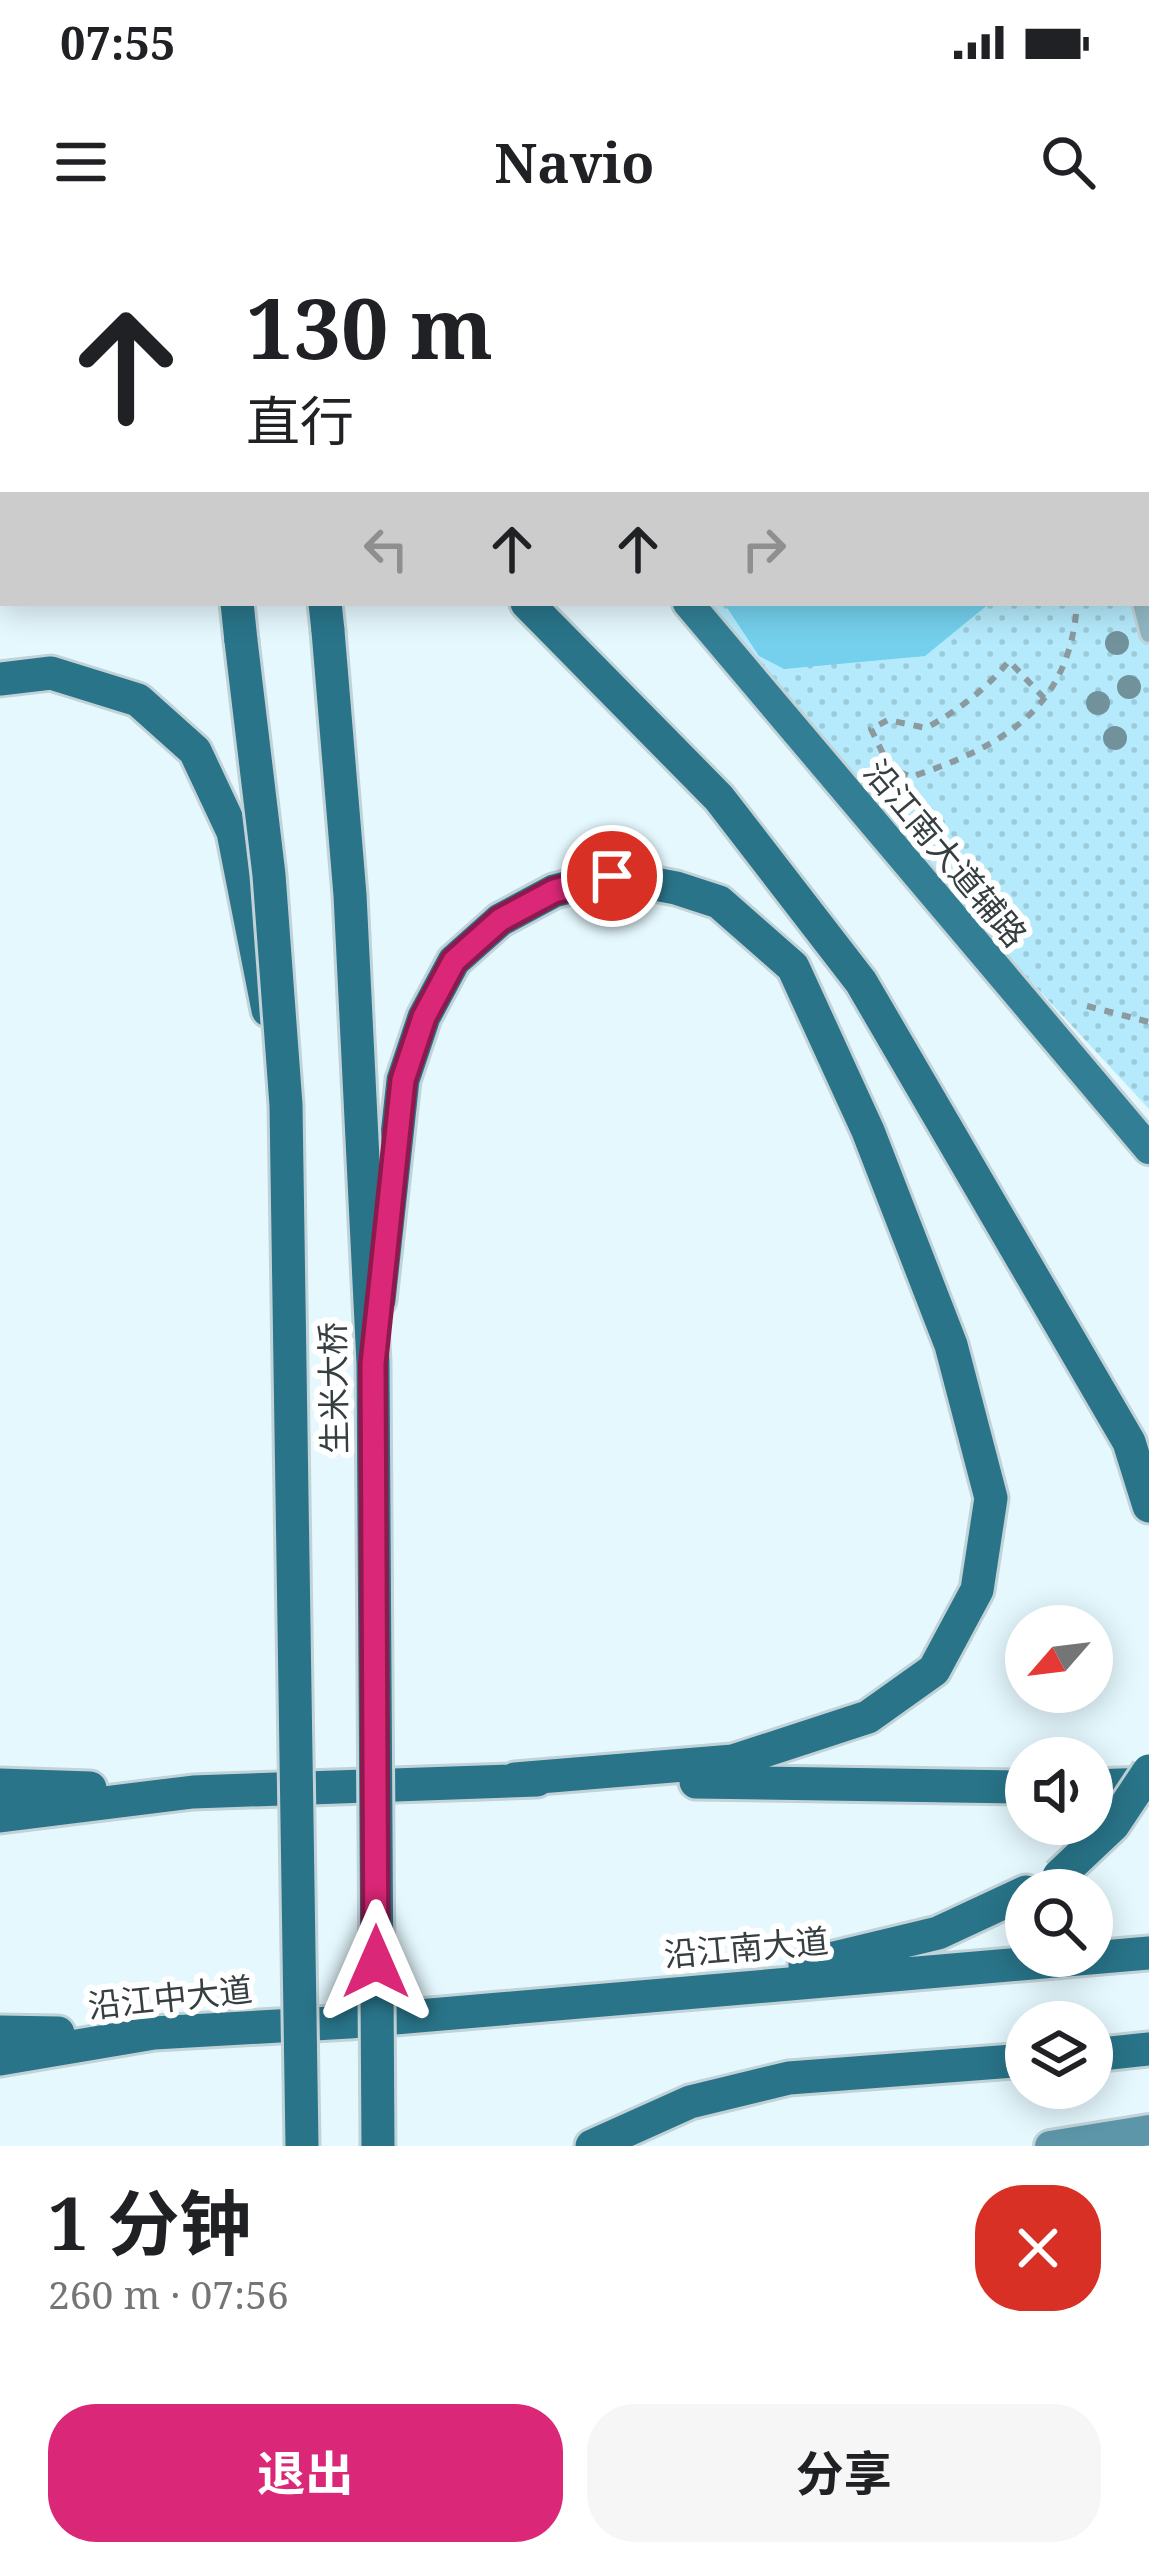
<!DOCTYPE html>
<html lang="zh">
<meta charset="utf-8">
<style>
:root{--surface:#fff;--page:#f6f6f6;--text:#202124;--muted:#757577;--accent:#db2777}
body{margin:0;font-family:"Noto Serif","Noto Sans SC",serif;background:var(--page);color:var(--text);height:100vh;display:flex;flex-direction:column;font-size:45px;white-space:nowrap}
*{box-sizing:border-box;margin:0}
p{font-size:39px;color:var(--muted)}
.icon{flex:none;width:66px;height:66px;fill:none;stroke:currentColor;stroke-width:2;stroke-linecap:round;stroke-linejoin:round}
.map{position:relative;height:1906px;overflow:hidden}
.panel{display:flex;flex-direction:column;background:var(--surface);flex:1}
.panel>*{flex:none}
.hud{position:absolute;left:0px;top:0px;width:1149px;height:366px;box-shadow:0 6px 30px #0003;background:#fff;color:var(--text);overflow:hidden}
.needle{width:78px;rotate:242deg}
.buttons{position:absolute;left:1005px;top:1365px;display:grid;gap:24px}
.buttons a{display:grid;place-items:center;width:108px;height:108px;border-radius:50%;background:var(--surface);box-shadow:0 6px 30px #0003;font-size:60px}
.pin{position:absolute;display:grid;place-items:center;width:102px;height:102px;color:#fff;margin:-51px;border:6px solid #fff;border-radius:50%;box-shadow:0 3px 12px #0007}
.me{position:absolute;width:132px;margin:-66px;rotate:0deg;stroke-linejoin:round;filter:drop-shadow(0 0 9px #0008)}
.turn{display:flex;align-items:center;gap:42px;height:252px;padding:0 48px;font-size:54px}
.turn .icon{width:156px;height:156px;stroke-width:2.5}
.turn b{display:block;font-size:84px;line-height:102px}
.lanes{display:flex;align-items:center;height:114px;padding:0 48px;background:#0003;justify-content:center;gap:60px;direction:ltr}
.lanes .off{opacity:.35}
.round{display:grid;place-items:center;flex:none;width:126px;height:126px;border-radius:48px;background:var(--page)}
.headline{display:flex;align-items:center;justify-content:space-between;height:204px;padding:0 48px}
h1{font-size:72px;font-weight:700;line-height:90px}
.cta{display:flex;gap:24px;margin-top:auto;padding:24px 48px}
.cta a{flex:1;height:138px;border-radius:48px;background:var(--accent);color:#fff;font-size:48px;font-weight:700;line-height:138px;text-align:center}
.cta a+a{background:var(--page);color:var(--text)}
.status{display:flex;justify-content:space-between;align-items:center;height:84px;padding:0 60px;background:var(--surface);direction:ltr}
.status svg{height:33px;fill:currentColor}
header{display:flex;justify-content:space-between;align-items:center;height:156px;padding:0 48px;background:var(--surface);font-size:54px;font-weight:700}
.map>svg:first-child{display:block}
.park{fill:url(#park-dots)}
.water{fill:#74d0ec}
.lines{fill:none;stroke-linecap:round;stroke-linejoin:round}
.service-casing{stroke:#c1d3d8;stroke-width:22}
.secondary-casing{stroke:#c1d3d8;stroke-width:36}
.primary-casing{stroke:#c1d3d8;stroke-width:36}
.trunk-casing{stroke:#c1d3d8;stroke-width:39}
.path{stroke:#8b9a9f;stroke-width:6;stroke-dasharray:9 9;stroke-linecap:butt}
.service{stroke:#90b5c1;stroke-width:16}
.secondary{stroke:#5d96a8;stroke-width:30}
.primary{stroke:#327f95;stroke-width:30}
.trunk{stroke:#297489;stroke-width:33}
.trunk-bridge-casing{stroke:#c1d3d8;stroke-width:39;stroke-linecap:butt}
.trunk-bridge{stroke:#297489;stroke-width:33}
.tree{fill:#72929b}
.route-casing{stroke:#8e194d;stroke-width:30}
.route{stroke:#db2777;stroke-width:21}
.labels{text-anchor:middle;dominant-baseline:central;stroke-width:12;stroke-linejoin:round;paint-order:stroke}
.street-label{font-size:33px;fill:#353f42;stroke:#fff}
</style>
<div class="status"><b>07:55</b><svg viewBox="0 0 49 12"><path d="M0 12V9h3v3zM5 12V6h3v6zM10 12V3h3v9zM15 12V0h3v12zM26 1h20v11H26zM47 4h2v5h-2z"/></svg></div>
<header><svg class="icon" aria-label="menu" viewBox="0 0 24 24"><path d="M4 6h16M4 12h16M4 18h16"/></svg>Navio<svg class="icon" aria-label="search" viewBox="0 0 24 24"><circle cx="10" cy="10" r="6"/><path d="M15 15l6 6"/></svg></header>
<div class="map">
<svg width="1149" height="1906" viewBox="0 0 1149 1906">
<defs>
<pattern id="park-dots" width="8" height="8" patternUnits="userSpaceOnUse" patternTransform="scale(3)"><rect width="8" height="8" fill="#b4eafc"/><path d="M2 2h.1M6 6h.1" fill="none" stroke="#9bcad9" stroke-width="1.8" stroke-linecap="round"/></pattern>
</defs>
<rect width="100%" height="100%" fill="#e4f8fe"/>
<!-- park -->
<path class="park" d="M 413,0 L 1105,0 L 1106,3 L 416,3 Z
M 1146,168 L 1149,180 L 1149,869 L 913,614 L 709,363 L 1146,363 Z"/>
<!-- water -->
<path class="water" d="M 617,0 L 944,0 L 946,3 L 618,3 Z
M 724,363 L 990,363 L 925,416 L 784,429 L 759,416 Z"/>
<g class="lines">
<!-- service casing -->
<g class="service-casing">
<path id="service" d="M 1039,0 L 1040,3
M 1141,363 L 1149,394"/>
</g>
<!-- secondary casing -->
<g class="secondary-casing">
<path id="secondary" d="M 1050,1906 L 1149,1890"/>
</g>
<!-- primary casing -->
<g class="primary-casing">
<path id="primary" d="M 381,0 L 383,3
M 688,363 L 1149,909"/>
</g>
<!-- trunk casing -->
<g class="trunk-casing">
<path id="trunk" d="M 175,0 L 176,3
M 269,0 L 270,3
M 300,0 L 301,3
M 33,3 L 33,0
M 0,113 L 3,107
M 237,363 L 241,401
M 325,363 L 328,391
M 527,363 L 719,558 L 861,742 L 1129,1202 L 1149,1266
M 0,439 L 51,433 L 138,460 L 195,511 L 233,592 L 268,770
M 379,1060 L 403,840 L 424,777 L 454,721 L 500,680 L 554,651 L 612,636 L 676,648 L 719,662 L 793,727 L 868,891 L 951,1105 L 991,1258 L 977,1350 L 934,1430 L 868,1477 L 733,1521 L 515,1539
M 696,1542 L 1026,1547
M 0,1545 L 90,1548
M 1092,1546 L 1149,1544
M 0,1576 L 193,1552 L 537,1540
M 805,1725 L 938,1693 L 1026,1652
M 0,1792 L 58,1793
M 1092,1815 L 1149,1809
M 0,1819 L 154,1793 L 349,1782 L 1149,1713
M 592,1906 L 690,1862 L 789,1838 L 1026,1820"/>
</g>
<!-- path -->
<path class="path" d="M 478,0 L 480,3
M 537,3 L 538,0
M 1044,458 L 1009,421 C 985,450 959,470 926,488 L 888,480 L 871,489 L 890,528 L 911,537 C 1003,506 1070,469 1077,363
M 1087,766 L 1149,782"/>
<!-- service -->
<use href="#service" class="service"/>
<!-- secondary -->
<use href="#secondary" class="secondary"/>
<!-- primary -->
<use href="#primary" class="primary"/>
<!-- trunk -->
<use href="#trunk" class="trunk"/>
<!-- trunk-bridge casing -->
<g class="trunk-bridge-casing">
<path id="trunk-bridge" d="M 328,391 L 350,655 L 373,1123 L 378,1906
M 241,401 L 269,635 L 286,865 L 302,1906
M 1059,1636 L 1113,1585 L 1149,1531"/>
</g>
<!-- trunk-bridge -->
<use href="#trunk-bridge" class="trunk-bridge"/>
</g>
<!-- trees -->
<g class="tree">
<circle cx="1117" cy="403" r="12"/>
<circle cx="1129" cy="447" r="12"/>
<circle cx="1098" cy="463" r="12"/>
<circle cx="1115" cy="498" r="12"/>
</g>
<g class="lines">
<!-- route casing -->
<g class="route-casing">
<path id="route" d="M 376,1722 L 373,1124 L 403,840 L 424,777 L 454,721 L 500,680 L 554,651 L 612,636"/>
</g>
<!-- route -->
<use href="#route" class="route"/>
</g>
<g class="labels">
<!-- street labels -->
<g class="street-label">
<text transform="translate(946 613) rotate(50)">沿江南大道辅路</text>
<text transform="translate(333 1148) rotate(-91)">生米大桥</text>
<text transform="translate(746 1707) rotate(-5)">沿江南大道</text>
<text transform="translate(170 1757) rotate(-6)">沿江中大道</text>
</g>
</g>
</svg>
<div class="buttons">
<a><svg class="needle" viewBox="-14 -14 28 28"><path d="M0-13l5 13h-10z" fill="#e53935"/><path d="M0 13l5-13h-10z" fill="#757577"/></svg></a>
<a><svg class="icon" aria-label="sound" viewBox="0 0 24 24"><path d="M4 9h4l5-4v14l-5-4H4zM17 9q2 3 0 6"/></svg></a>
<a><svg class="icon" aria-label="search" viewBox="0 0 24 24"><circle cx="10" cy="10" r="6"/><path d="M15 15l6 6"/></svg></a>
<a><svg class="icon" aria-label="layers" viewBox="0 0 24 24"><path d="M12 4l9 5-9 5-9-5zM3 14l9 5 9-5"/></svg></a>
</div>
<div class="pin" style="left:612px;top:636px;background:#d93025"><svg class="icon" aria-label="arrive" viewBox="0 0 24 24"><path d="M6 21V4h12l-3 4 3 4H6"/></svg></div>
<svg class="me" style="left:376px;top:1722px" viewBox="-20 -20 40 40"><path d="M0-17L14 15 0 8-14 15z" fill="#db2777" stroke="#fff" stroke-width="4"/></svg>
<div class="hud">
<div class="turn"><svg class="icon" aria-label="ahead" viewBox="0 0 24 24"><path d="M12 20V5M6 11l6-6 6 6"/></svg><div><b>130 m</b>直行</div></div>
<div class="lanes"><svg class="icon off" aria-label="left" viewBox="0 0 24 24"><path d="M17 20v-9H6M10 6l-5 5 5 5"/></svg><svg class="icon" aria-label="ahead" viewBox="0 0 24 24"><path d="M12 20V5M6 11l6-6 6 6"/></svg><svg class="icon" aria-label="ahead" viewBox="0 0 24 24"><path d="M12 20V5M6 11l6-6 6 6"/></svg><svg class="icon off" aria-label="right" viewBox="0 0 24 24"><path d="M7 20v-9h11M14 6l5 5-5 5"/></svg></div>
</div>
</div>
<section class="panel">
<div class="headline"><div><h1>1 分钟</h1><p>260 m · 07:56</p></div><a class="round" style="background:#d93025;color:#fff"><svg class="icon" aria-label="close" viewBox="0 0 24 24"><path d="M6 6l12 12M18 6L6 18"/></svg></a></div>
<div class="cta"><a>退出</a><a>分享</a></div>
</section>
